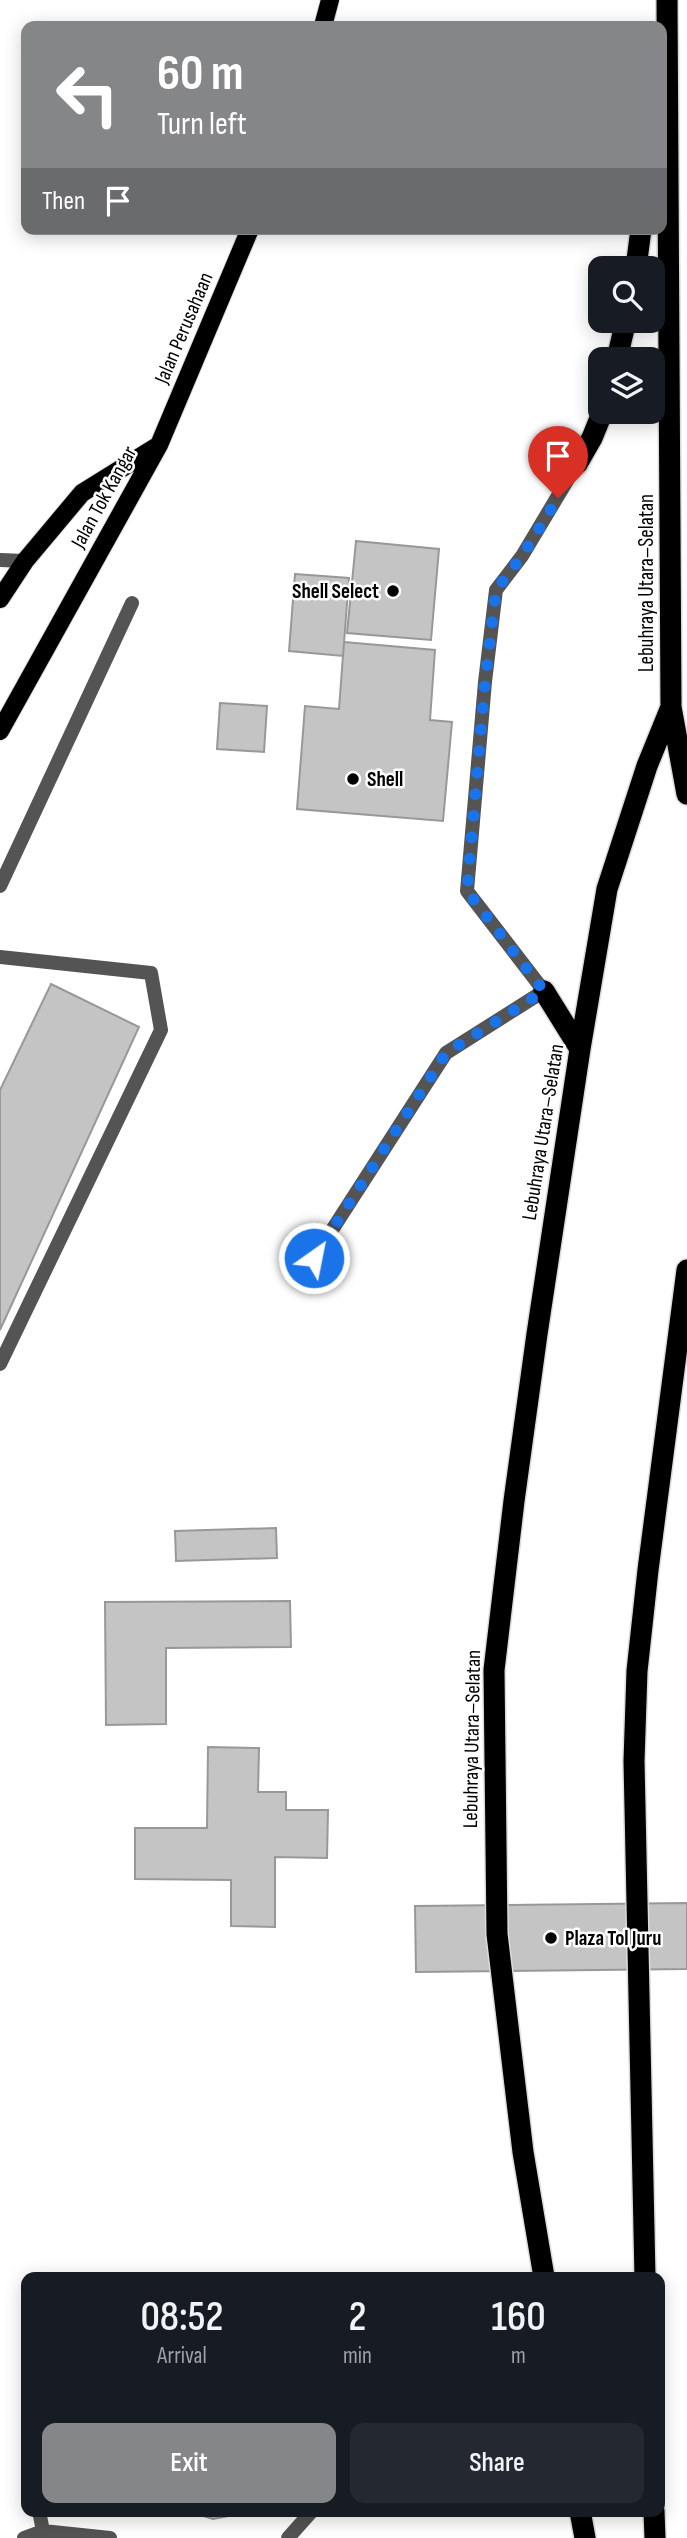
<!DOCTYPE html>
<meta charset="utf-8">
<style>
:root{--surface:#171b24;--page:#242831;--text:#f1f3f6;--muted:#9ea1a6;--accent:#858687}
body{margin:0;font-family:"Sofia Sans Condensed",sans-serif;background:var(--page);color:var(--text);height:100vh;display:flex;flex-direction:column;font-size:26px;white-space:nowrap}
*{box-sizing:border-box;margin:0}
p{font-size:23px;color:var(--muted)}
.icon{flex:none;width:38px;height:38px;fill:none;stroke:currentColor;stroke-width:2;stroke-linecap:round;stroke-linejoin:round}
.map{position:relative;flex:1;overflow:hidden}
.panel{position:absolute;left:21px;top:2272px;width:644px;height:245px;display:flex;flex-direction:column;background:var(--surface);border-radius:14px;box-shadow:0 4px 18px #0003}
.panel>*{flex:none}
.guide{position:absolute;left:21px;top:21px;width:646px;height:214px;border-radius:14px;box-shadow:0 4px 18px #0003;background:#858687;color:#fff;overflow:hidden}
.fabs{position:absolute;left:588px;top:256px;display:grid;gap:14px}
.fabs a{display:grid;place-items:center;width:77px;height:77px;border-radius:14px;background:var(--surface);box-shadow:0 4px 18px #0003;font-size:35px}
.pin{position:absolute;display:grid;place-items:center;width:60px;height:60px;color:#fff;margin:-72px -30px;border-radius:50% 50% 50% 0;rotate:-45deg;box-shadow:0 0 7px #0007}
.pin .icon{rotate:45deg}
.me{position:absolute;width:77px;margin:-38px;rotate:33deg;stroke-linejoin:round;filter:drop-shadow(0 0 5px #0008)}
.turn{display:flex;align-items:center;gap:24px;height:147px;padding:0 21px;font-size:32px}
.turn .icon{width:91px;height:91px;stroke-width:2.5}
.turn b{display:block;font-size:49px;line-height:60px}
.then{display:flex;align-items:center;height:66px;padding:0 21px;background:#0003;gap:14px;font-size:26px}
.eta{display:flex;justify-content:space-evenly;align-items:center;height:119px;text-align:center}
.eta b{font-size:42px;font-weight:600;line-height:49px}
.button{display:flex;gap:14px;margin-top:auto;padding:14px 21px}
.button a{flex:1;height:80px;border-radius:14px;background:var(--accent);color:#fff;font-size:28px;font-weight:600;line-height:80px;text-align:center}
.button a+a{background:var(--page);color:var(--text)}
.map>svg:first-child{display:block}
.building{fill:#c4c4c4;stroke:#989898;stroke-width:2}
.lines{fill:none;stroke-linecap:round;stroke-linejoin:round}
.primary-casing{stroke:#dbdbdb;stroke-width:20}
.highway-casing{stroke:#dbdbdb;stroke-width:24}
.lane{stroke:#545454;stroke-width:14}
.street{stroke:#545454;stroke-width:14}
.primary{stroke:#000;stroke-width:18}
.highway{stroke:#000;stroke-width:21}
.route{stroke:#1a73e8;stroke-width:12;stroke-dasharray:0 21.6}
.poi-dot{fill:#000;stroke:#fff;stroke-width:2.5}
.labels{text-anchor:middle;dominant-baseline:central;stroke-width:5;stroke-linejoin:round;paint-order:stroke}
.street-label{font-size:21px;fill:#000;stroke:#fff}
.poi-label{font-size:21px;font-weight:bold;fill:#000;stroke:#fff;text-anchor:start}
</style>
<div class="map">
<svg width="687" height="2538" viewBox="0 0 687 2538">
<rect width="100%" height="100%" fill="#fff"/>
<!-- building -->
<path class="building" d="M 356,541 L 439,549 L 431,640 L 347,633 Z
M 295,574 L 349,578 L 343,656 L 289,651 Z
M 344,642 L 435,650 L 430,720 L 452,722 L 443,821 L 297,809 L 305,706 L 339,709 Z
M 220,703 L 267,706 L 264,752 L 217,749 Z
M 51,984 L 139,1027 L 0,1330 L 0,1090 Z
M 276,1528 L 277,1558 L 176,1561 L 175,1531 Z
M 290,1601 L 291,1647 L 166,1648 L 166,1724 L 106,1725 L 105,1602 Z
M 208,1747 L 259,1748 L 258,1792 L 286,1792 L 286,1810 L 328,1810 L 327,1858 L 275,1857 L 275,1927 L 231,1926 L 231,1880 L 135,1879 L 135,1828 L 207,1828 Z
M 687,1903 L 687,1969 L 416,1972 L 415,1906 Z
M 187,2511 L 255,2511 L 213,2519 Z"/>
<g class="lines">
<!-- primary casing -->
<g class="primary-casing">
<path id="primary" d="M 323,26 L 330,0
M 0,599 L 25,561 L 82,493 L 156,447
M 0,731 L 159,445 L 250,229"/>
</g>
<!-- highway casing -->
<g class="highway-casing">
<path id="highway" d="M 636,268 L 641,229
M 617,359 L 626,320
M 577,464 L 592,438 L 603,411
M 671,707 L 687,794
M 544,991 L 580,1049
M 544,2277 L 523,2152 L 497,1934 L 494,1670 L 514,1501 L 537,1334 L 580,1049 L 607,889 L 647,766 L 671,707 L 667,0
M 645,2277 L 634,1761 L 637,1671 L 648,1570 L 687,1270
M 580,2511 L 585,2538
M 654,2511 L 655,2538"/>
</g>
<!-- lane -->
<path class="lane" d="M 0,560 L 25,561
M 0,957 L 151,973 L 161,1030 L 0,1364
M 314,1258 L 446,1053 L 544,991 L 467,891 L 485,682 L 496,590 L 522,556 L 577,464
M 39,2511 L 43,2531
M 24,2538 L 43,2531 L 110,2538
M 288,2538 L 312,2511"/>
<!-- street -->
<path class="street" d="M 0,886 L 132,603"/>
<!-- primary -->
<use href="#primary" class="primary"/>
<!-- highway -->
<use href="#highway" class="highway"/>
</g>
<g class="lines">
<!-- route -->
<path class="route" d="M 314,1258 L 446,1053 L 544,991 L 467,891 L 485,682 L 496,590 L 522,556 L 558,498"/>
</g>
<!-- markers -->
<g class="poi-dot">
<circle cx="393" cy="591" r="7"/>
<circle cx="353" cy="779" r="7"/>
<circle cx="551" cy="1938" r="7"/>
</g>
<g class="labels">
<!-- street labels -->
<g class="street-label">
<text transform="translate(184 328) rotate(-67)">Jalan Perusahaan</text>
<text transform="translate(104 497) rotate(-61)">Jalan Tok Kangar</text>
<text transform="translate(646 583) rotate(-90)">Lebuhraya Utara–Selatan</text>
<text transform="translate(543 1132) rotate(-81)">Lebuhraya Utara–Selatan</text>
<text transform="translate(472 1739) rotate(-89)">Lebuhraya Utara–Selatan</text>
</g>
<!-- poi labels -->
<g class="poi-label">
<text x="379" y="591" text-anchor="end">Shell Select</text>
<text x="367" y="779">Shell</text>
<text x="565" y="1938">Plaza Tol Juru</text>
</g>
</g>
</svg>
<div class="fabs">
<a><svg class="icon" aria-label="search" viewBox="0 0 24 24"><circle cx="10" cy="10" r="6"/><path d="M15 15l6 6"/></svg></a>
<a><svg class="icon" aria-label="layers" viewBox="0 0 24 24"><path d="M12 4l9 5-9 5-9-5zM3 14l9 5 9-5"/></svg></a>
</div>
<div class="pin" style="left:558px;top:498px;background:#d93025"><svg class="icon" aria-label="arrive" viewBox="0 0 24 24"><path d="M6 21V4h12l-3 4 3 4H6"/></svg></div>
<svg class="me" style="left:314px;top:1258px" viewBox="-20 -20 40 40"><circle r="17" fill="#1a73e8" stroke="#fff" stroke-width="3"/><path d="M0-11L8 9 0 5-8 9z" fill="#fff"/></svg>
<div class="guide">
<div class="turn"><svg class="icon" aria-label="left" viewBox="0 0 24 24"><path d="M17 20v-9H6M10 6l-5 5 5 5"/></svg><div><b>60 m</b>Turn left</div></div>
<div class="then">Then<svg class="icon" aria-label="arrive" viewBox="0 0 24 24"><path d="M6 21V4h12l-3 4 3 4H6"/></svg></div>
</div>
<section class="panel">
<div class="eta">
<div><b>08:52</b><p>Arrival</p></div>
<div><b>2</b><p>min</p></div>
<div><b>160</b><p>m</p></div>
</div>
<div class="button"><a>Exit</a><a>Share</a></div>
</section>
</div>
